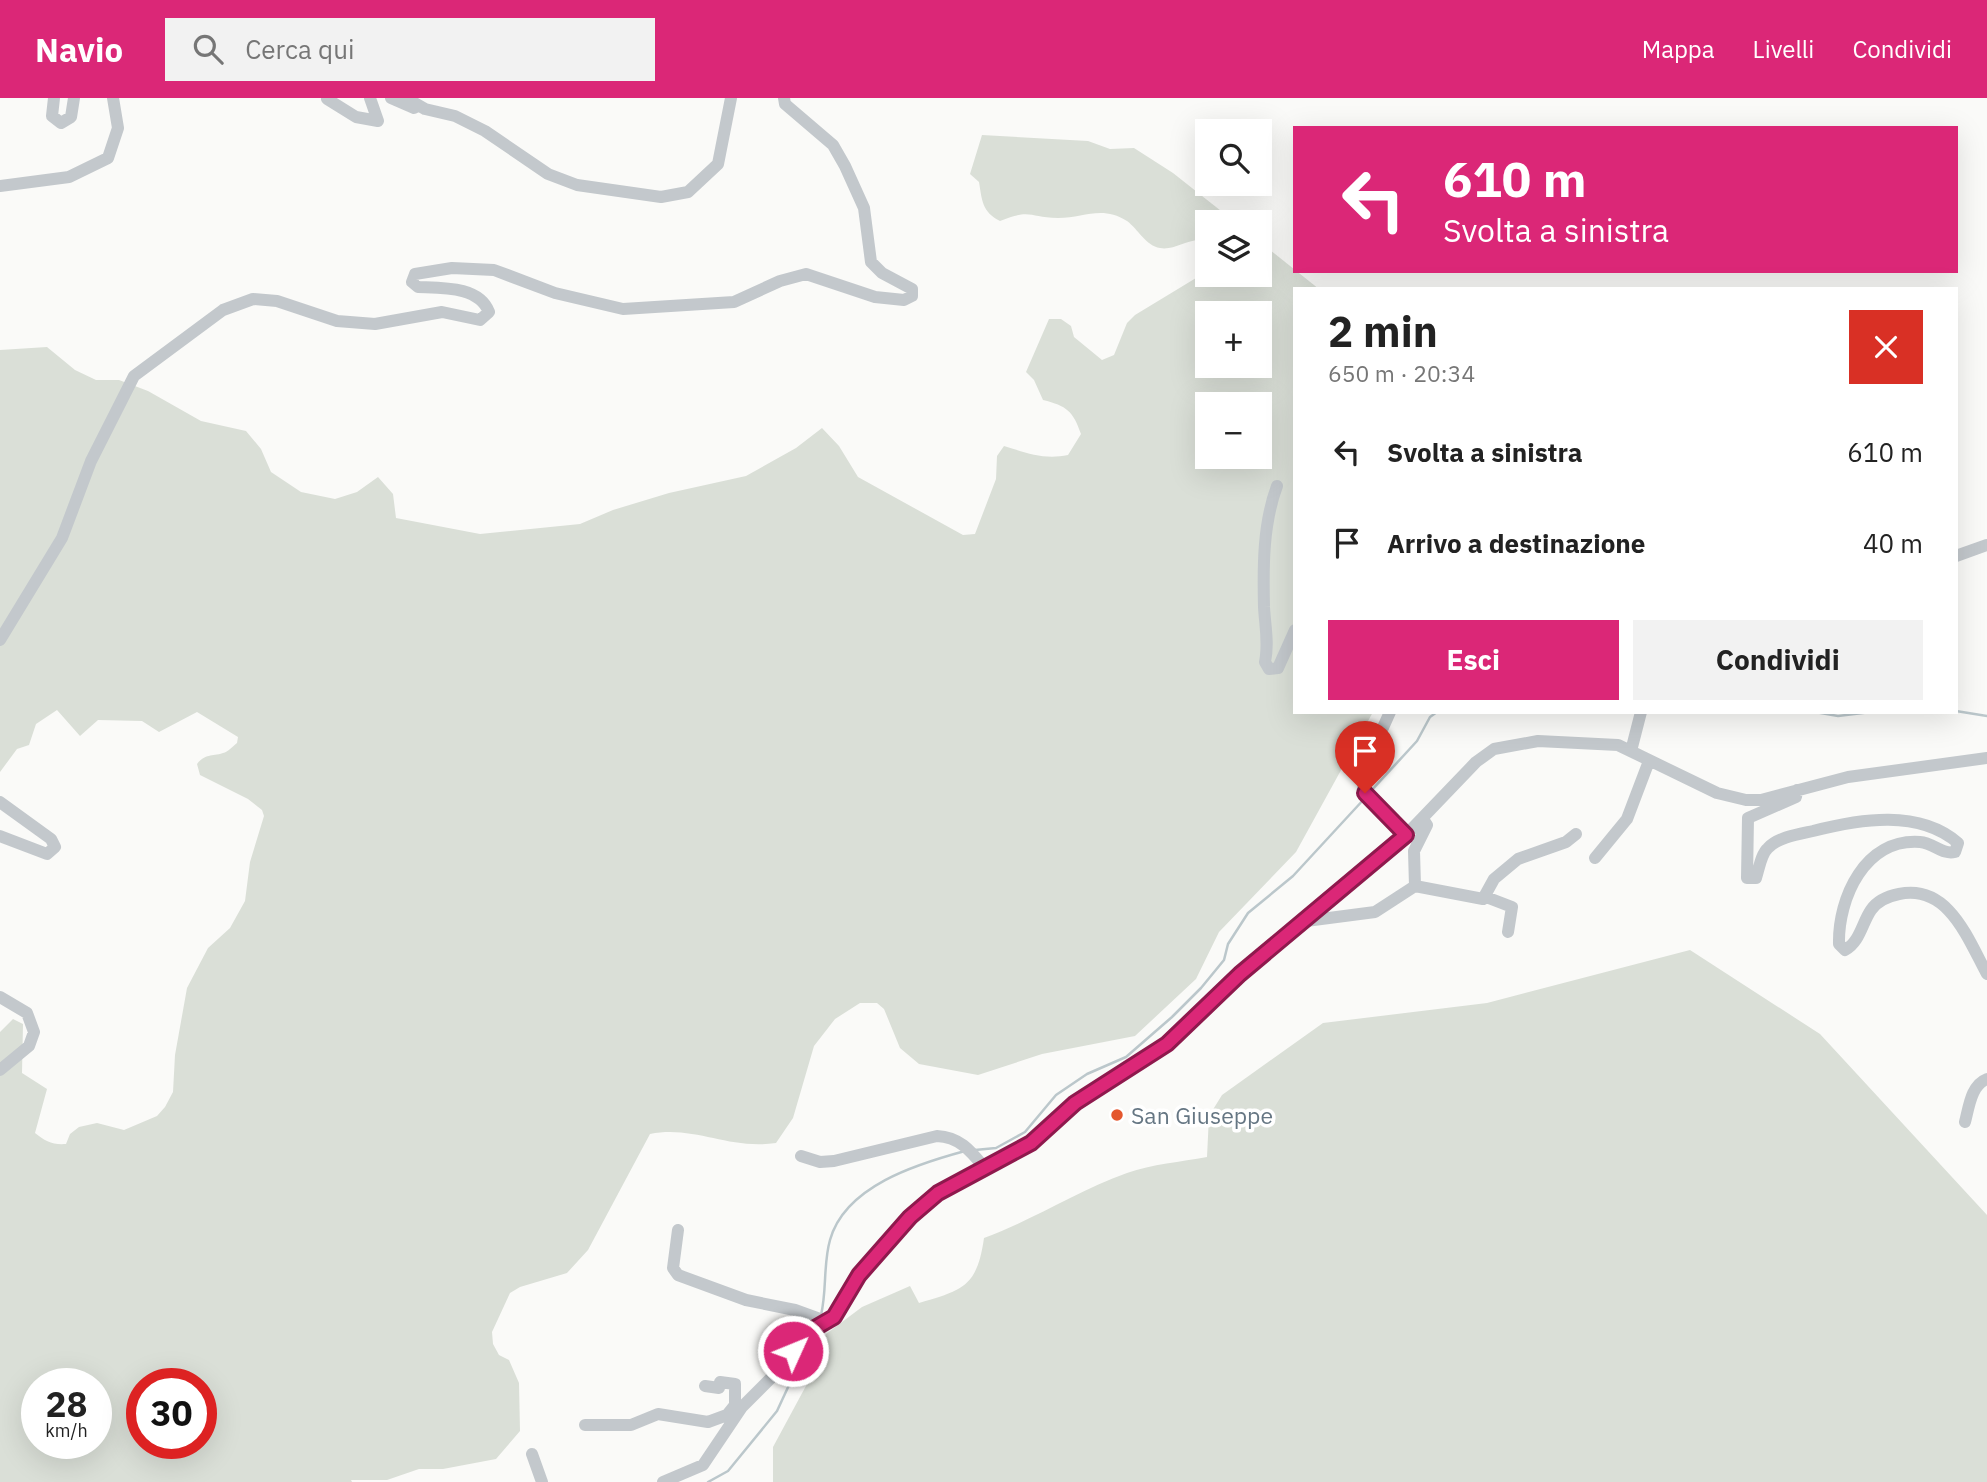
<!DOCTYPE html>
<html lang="it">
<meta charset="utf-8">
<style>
:root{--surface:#fff;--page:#f2f2f2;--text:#222;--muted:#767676;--accent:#db2777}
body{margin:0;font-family:"IBM Plex Sans",sans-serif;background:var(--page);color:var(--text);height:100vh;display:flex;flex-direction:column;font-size:26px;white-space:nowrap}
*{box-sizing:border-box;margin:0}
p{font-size:23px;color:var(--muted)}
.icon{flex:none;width:38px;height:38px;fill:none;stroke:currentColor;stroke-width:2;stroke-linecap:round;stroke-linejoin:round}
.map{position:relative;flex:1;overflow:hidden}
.drawer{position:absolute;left:1293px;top:189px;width:665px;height:427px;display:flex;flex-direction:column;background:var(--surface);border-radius:0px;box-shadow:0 7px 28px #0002}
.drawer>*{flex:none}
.hud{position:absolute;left:1293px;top:28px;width:665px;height:147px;border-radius:0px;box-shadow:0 7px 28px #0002;background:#db2777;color:#fff;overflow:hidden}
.tools{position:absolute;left:1195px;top:21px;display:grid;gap:14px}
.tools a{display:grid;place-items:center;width:77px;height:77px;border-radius:0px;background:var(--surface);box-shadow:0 7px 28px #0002;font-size:35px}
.speed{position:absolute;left:21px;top:1270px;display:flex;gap:14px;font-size:35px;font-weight:700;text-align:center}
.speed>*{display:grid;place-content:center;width:91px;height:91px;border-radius:50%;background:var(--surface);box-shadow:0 7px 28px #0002;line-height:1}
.speed small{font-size:18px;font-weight:400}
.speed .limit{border:10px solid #d22;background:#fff;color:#111}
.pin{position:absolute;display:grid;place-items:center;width:60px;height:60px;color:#fff;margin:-72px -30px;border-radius:50% 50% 50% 0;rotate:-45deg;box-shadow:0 0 7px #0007}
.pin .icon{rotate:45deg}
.me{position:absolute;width:77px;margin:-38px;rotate:46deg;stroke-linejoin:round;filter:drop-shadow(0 0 5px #0008)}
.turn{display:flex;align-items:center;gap:24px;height:147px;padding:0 35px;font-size:32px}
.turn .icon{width:91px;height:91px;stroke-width:2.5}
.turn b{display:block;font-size:49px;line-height:60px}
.round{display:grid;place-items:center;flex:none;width:74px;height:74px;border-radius:0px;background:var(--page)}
.headline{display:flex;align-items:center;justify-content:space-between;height:119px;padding:0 35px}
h1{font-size:42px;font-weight:700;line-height:52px}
.action{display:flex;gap:14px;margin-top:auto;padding:14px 35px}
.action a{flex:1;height:80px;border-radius:0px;background:var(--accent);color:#fff;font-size:28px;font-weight:700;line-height:80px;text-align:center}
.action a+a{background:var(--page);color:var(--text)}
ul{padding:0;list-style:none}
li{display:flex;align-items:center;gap:21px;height:91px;padding:0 35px}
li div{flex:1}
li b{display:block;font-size:26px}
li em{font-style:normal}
header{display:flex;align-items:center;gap:42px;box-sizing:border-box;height:98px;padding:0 35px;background:var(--accent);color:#fff}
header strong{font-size:33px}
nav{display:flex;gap:38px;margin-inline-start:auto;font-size:24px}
.search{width:490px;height:63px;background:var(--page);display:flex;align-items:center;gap:18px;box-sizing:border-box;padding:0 24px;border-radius:0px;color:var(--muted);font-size:26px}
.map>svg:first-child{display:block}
.green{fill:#dadfd7;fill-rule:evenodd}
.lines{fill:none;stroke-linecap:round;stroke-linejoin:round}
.stream{stroke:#bbc7cb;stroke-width:2.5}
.minor{stroke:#c3c8cc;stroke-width:12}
.route-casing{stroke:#8e194d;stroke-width:18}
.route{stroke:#db2777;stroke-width:12}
.poi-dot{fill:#e4572e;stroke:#fff;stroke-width:2.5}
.labels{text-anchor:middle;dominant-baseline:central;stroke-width:7;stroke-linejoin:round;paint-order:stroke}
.poi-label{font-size:23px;fill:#657683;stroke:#fff;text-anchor:start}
</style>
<header>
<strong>Navio</strong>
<div class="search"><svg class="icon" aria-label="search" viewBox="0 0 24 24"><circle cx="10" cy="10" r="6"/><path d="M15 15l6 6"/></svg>Cerca qui</div>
<nav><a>Mappa</a><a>Livelli</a><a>Condividi</a></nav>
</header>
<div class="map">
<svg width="1987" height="1384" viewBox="0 0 1987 1384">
<rect width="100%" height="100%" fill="#fafaf8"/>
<!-- green -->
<path class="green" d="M 982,37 L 1088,43 L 1110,51 L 1134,50 L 1173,75 L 1235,124 L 1208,124 L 1207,144 C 1192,137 1176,153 1160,150 C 1146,148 1138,131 1127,123 C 1102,107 1084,120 1058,120 C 1029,120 1032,110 1000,123 C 982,114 982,102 979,84 L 970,76 Z
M 1260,144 L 1319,191 L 1295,191 L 1295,614 L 1373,614 L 1296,754 L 1219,834 L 1196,881 L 1135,938 L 1042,956 L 978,977 L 919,966 L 900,950 L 884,911 L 877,905 L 860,905 L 835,921 L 814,948 L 793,1020 L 776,1045 C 728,1052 694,1027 650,1036 L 588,1152 L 567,1175 L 520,1189 L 510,1195 L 492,1234 L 493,1246 L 499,1257 L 509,1262 L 519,1285 L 520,1333 L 496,1361 L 443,1371 L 419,1371 L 387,1382 L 351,1382 L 352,1384 L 0,1384 L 0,934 L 13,921 L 23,926 L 22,975 L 47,991 L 35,1035 C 45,1043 52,1047 66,1046 L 70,1036 L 79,1029 L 97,1025 L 124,1032 L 157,1018 L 165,1009 L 173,994 L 175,957 L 187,890 L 208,850 L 230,830 L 245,803 L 250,764 L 264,718 L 262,712 L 248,701 L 200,677 L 197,666 C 206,655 211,659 223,655 C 228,654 233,648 237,645 L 238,639 L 197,614 L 159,634 L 142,623 L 98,622 L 80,638 L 57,612 L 36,626 L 29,647 L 17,651 L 0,674 L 0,252 L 47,249 L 75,272 L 96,282 L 119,282 L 148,293 L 201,323 L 246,333 L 261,351 L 271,374 L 301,394 L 335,401 L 357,394 L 378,379 L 393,396 L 396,420 L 480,436 L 580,426 L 613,412 L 669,395 L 746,378 L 796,350 L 822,330 L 839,348 L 858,379 L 963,437 L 975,436 L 996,381 L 997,358 L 1004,348 C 1027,355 1044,362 1068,357 L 1081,336 C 1073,313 1067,308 1043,302 L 1034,282 L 1026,274 L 1049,221 L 1061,221 L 1071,228 L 1074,239 L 1102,262 L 1114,257 L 1127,225 L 1135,217 L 1196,180 L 1207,177 L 1242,183 L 1247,177 L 1260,177 ZM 1208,215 L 1260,215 L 1260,268 L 1208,268 ZM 1208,306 L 1260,306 L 1260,359 L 1208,359 ZM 37,1286 L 96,1286 L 96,1346 L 37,1346 ZM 142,1286 L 201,1286 L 201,1346 L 142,1346 Z
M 1690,852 L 1820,936 L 1987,1117 L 1987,1384 L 773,1384 L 773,1349 L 807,1286 L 826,1236 L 862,1209 L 910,1188 L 919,1205 C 963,1192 977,1189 984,1140 C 1033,1122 1077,1093 1127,1075 C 1152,1066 1181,1064 1207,1059 L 1209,1018 L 1222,997 L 1323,925 L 1487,905 Z"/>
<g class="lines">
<!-- stream -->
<path class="stream" d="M 1956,613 L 1987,618
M 1815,614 L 1838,618 L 1871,614
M 1372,692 L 1417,643 L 1430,619 L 1437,614
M 975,1052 L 996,1050 L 1025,1034 L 1056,997 L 1087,976 L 1126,959 L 1172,919 L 1201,890 L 1224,862 L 1228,846 L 1248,815 L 1293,778 L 1365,700
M 821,1217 C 827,1193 823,1166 830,1142 C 845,1088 917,1066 965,1053
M 708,1384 L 728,1373 L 777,1313 L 796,1272 L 809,1255 L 816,1234"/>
<!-- minor -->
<path class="minor" d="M 54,0 L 52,18 L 61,25 L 71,19 L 74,0
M 391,0 L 414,10
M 406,0 L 425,11 L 455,18 L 485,33 L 548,76 L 577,87 L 661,99 L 688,94 L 718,66 L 731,0
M 327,1 L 356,19 L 378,23 L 370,0
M 0,88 L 69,79 L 108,60 L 118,30 L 113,0
M 1277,388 C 1263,426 1263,468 1264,509 C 1265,528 1269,545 1265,564 L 1269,571 L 1278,570 L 1295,532
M 1956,458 L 1987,447
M 0,542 L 62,440 L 91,363 L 134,278 L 223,212 L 253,201 L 277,203 L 337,223 L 375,226 L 442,214 L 480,222 L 489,214 C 479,188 442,190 418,189 L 412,184 L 415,176 L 452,170 L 494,172 L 555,195 L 623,211 L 734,204 L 780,183 L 806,176 L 875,199 L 904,202 L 912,198 L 912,191 L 882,175 L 871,164 L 864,110 L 845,68 L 833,47 L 785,6 L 784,0
M 1390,614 L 1372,654 L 1363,690 L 1406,737
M 1631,653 L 1641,614
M 1797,692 L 1796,699 L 1748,720 L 1747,780 L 1756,780 C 1759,771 1761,756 1768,750 C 1778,739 1799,736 1813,733 C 1860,721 1919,711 1958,745 L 1955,754 C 1942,757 1934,745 1920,744 C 1865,740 1838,800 1839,846 L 1845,852 C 1860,844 1862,825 1871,812 C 1877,803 1889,798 1899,796 C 1948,786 1967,839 1987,876
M 0,704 L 51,741 L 55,749 L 47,756 L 0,738
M 1595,760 L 1627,721 L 1649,663
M 1415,788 L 1414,753 L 1427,727 L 1423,721
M 1486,799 L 1512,809 L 1508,834
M 1306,823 L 1375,814 L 1415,788 L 1483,801 L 1494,781 L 1518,761 L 1566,744 L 1576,736
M 0,899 L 27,915 L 34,934 L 29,948 L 0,972
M 1965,1024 C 1969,1009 1971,987 1987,981
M 801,1058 L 820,1064 L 834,1063 L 937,1038 C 959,1039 970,1052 983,1068
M 678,1132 L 673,1170 L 678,1177 L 746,1202 L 795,1212 L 828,1224
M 705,1288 L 719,1290 L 720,1284 L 735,1286 L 735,1307
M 585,1327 L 631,1327 L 658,1316 L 708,1324 L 727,1317 L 735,1307
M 532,1356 L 542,1384
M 663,1384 L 703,1367 L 742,1309 L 782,1269 L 803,1237 L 834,1219 L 859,1177 L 910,1119 L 938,1095 L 1031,1045 L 1075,1005 L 1167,946 L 1240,876 L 1406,737 L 1476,664 L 1494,651 L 1538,643 L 1618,647 L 1717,695 L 1746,702 L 1761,702 L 1848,679 L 1987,660"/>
</g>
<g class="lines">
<!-- route casing -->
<g class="route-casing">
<path id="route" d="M 793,1253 L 803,1237 L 834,1219 L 859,1177 L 910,1119 L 938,1095 L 1031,1045 L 1075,1005 L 1167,946 L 1240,876 L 1406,737 L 1365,695"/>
</g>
<!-- route -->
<use href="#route" class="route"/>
</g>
<!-- markers -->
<circle class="poi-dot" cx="1117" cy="1017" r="7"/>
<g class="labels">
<!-- poi labels -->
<g class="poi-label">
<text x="1131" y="1017">San Giuseppe</text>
</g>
</g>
</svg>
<div class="tools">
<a><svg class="icon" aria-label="search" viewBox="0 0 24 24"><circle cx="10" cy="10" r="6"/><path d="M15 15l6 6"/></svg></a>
<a><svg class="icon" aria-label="layers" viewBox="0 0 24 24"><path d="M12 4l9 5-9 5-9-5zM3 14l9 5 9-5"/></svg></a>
<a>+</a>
<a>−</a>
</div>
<div class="speed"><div>28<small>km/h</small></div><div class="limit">30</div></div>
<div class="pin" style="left:1365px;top:695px;background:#d93025"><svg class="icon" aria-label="arrive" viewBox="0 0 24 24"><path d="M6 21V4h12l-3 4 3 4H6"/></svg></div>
<svg class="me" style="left:793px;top:1253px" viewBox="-20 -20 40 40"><circle r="17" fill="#db2777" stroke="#fff" stroke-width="3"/><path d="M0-11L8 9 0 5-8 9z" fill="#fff"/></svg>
<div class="hud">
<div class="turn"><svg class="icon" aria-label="left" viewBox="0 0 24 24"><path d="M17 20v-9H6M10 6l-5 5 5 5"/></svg><div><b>610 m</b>Svolta a sinistra</div></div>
</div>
<section class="drawer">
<div class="headline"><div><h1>2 min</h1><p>650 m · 20:34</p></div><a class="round" style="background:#d93025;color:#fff"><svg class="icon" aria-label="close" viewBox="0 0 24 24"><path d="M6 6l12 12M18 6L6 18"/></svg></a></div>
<ul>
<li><svg class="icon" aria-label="left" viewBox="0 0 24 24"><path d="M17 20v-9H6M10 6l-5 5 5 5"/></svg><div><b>Svolta a sinistra</b></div><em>610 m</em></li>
<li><svg class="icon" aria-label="arrive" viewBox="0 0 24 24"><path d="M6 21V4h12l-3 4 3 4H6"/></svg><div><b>Arrivo a destinazione</b></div><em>40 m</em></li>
</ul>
<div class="action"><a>Esci</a><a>Condividi</a></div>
</section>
</div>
